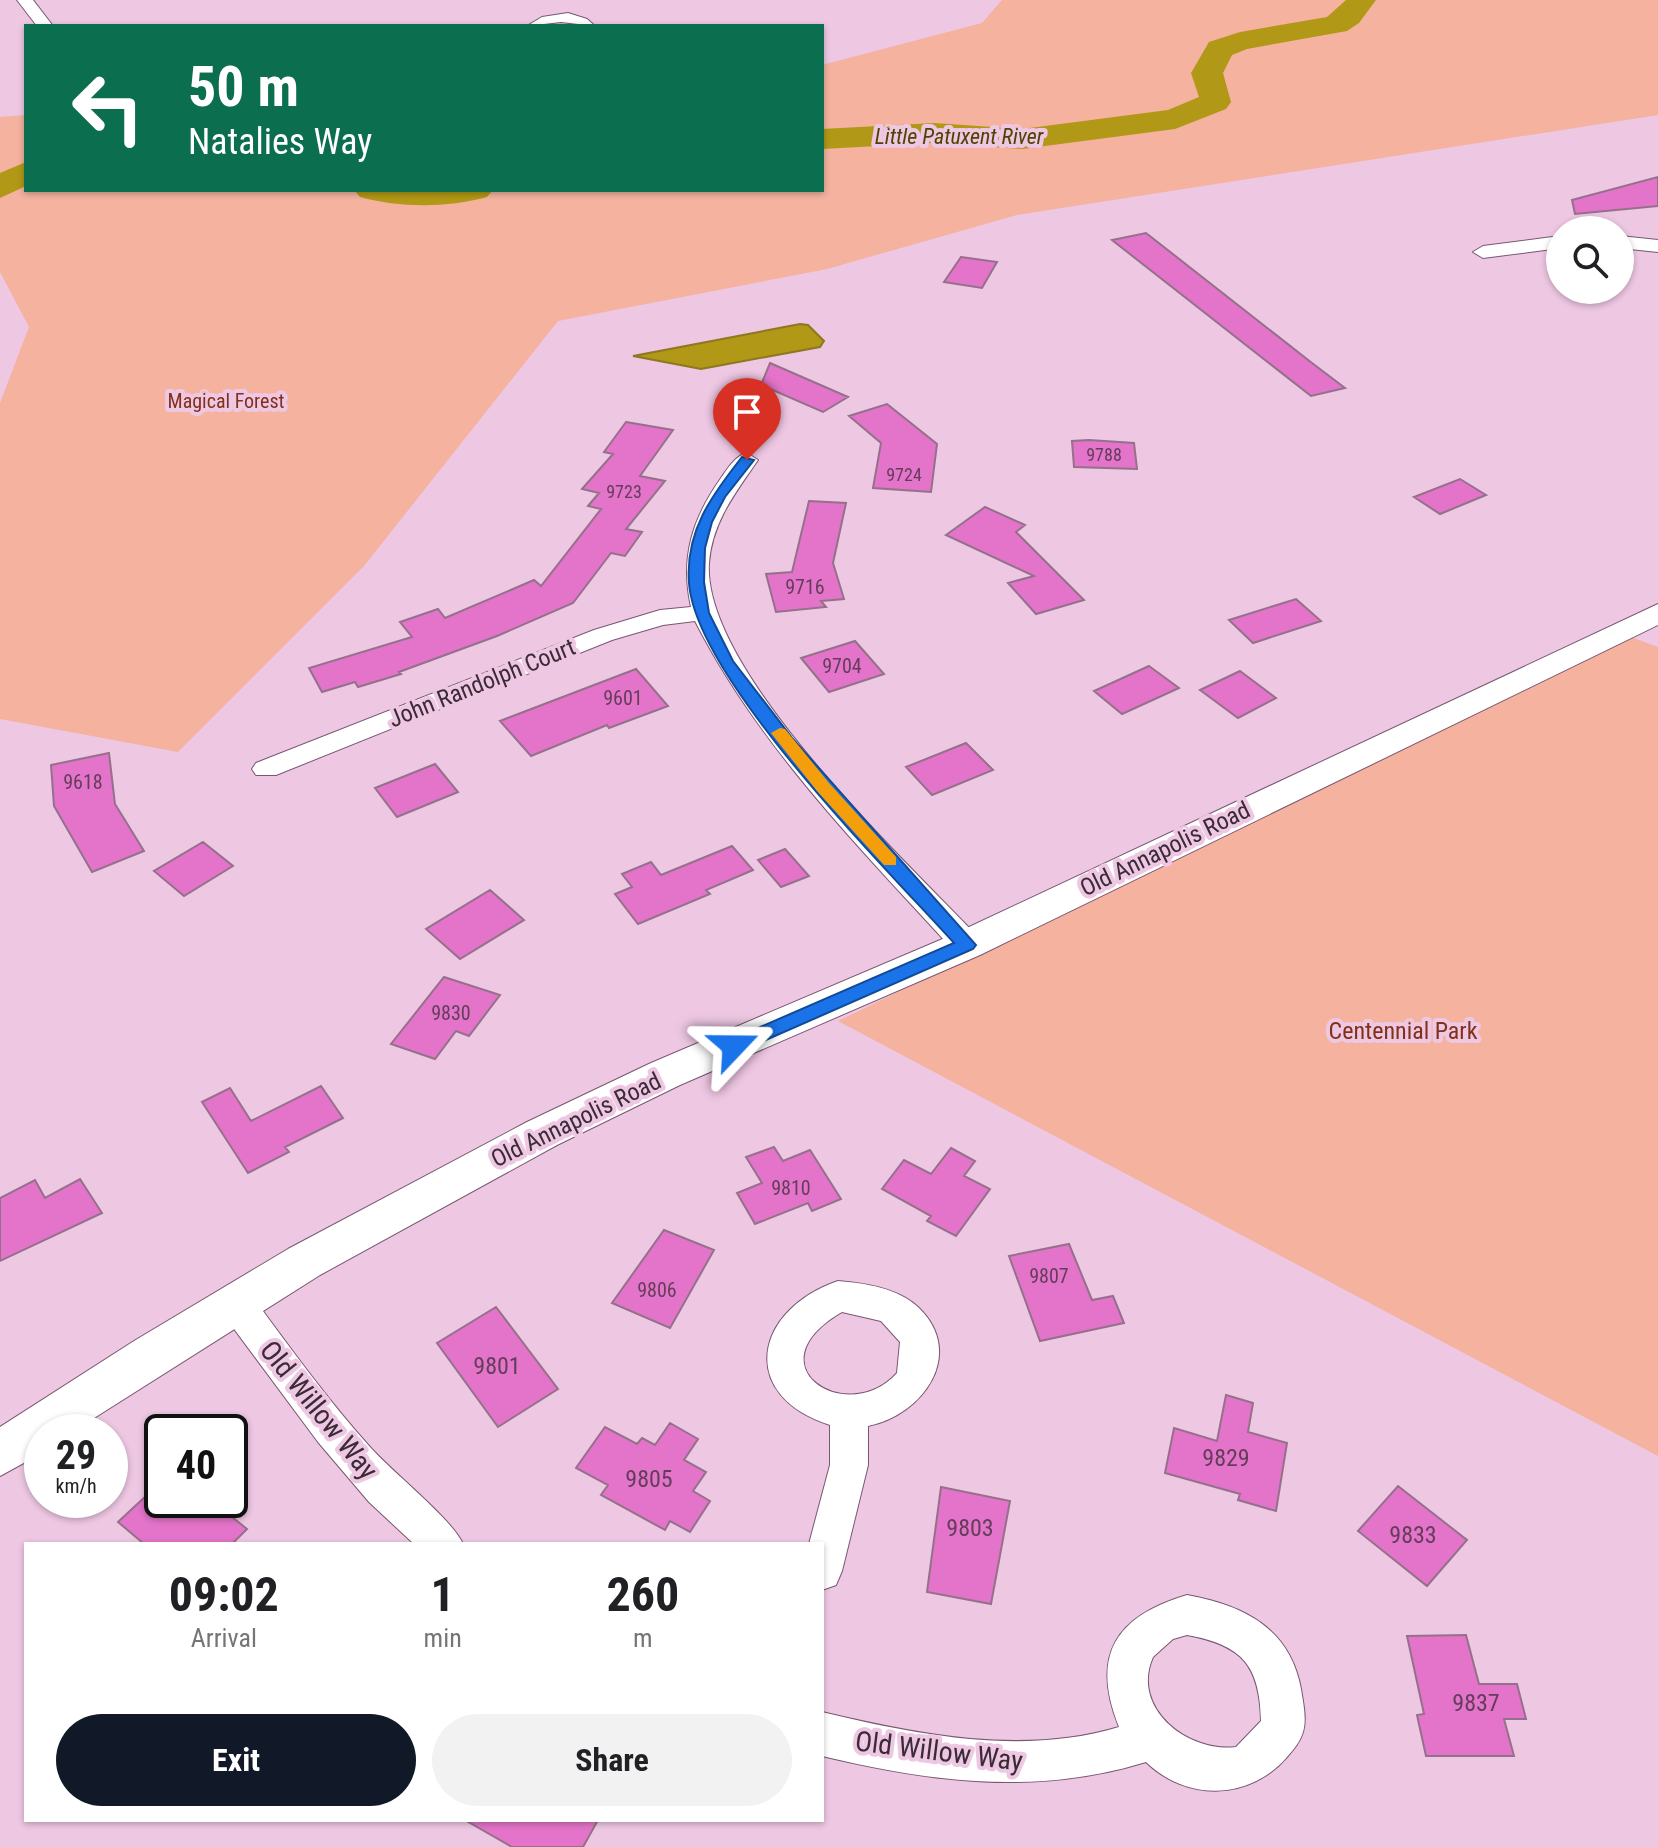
<!DOCTYPE html>
<style>
:root{--surface:#fff;--page:#f2f2f2;--text:#202124;--muted:#757577;--accent:#111827}
body{margin:0;font-family:"Roboto Condensed",sans-serif;background:var(--page);color:var(--text);height:100vh;display:flex;flex-direction:column;font-size:30px;white-space:nowrap}
*{box-sizing:border-box;margin:0}
p{font-size:26px;color:var(--muted)}
.icon{flex:none;width:44px;height:44px;fill:none;stroke:currentColor;stroke-width:2;stroke-linecap:round;stroke-linejoin:round}
.map{position:relative;flex:1;overflow:hidden}
.sheet{position:absolute;left:24px;top:1542px;width:800px;height:280px;display:flex;flex-direction:column;background:var(--surface);border-radius:0px;box-shadow:0 2px 6px #0004}
.sheet>*{flex:none}
.guide{position:absolute;left:24px;top:24px;width:800px;height:168px;border-radius:0px;box-shadow:0 2px 6px #0004;background:#0b6e4f;color:#fff;overflow:hidden}
.controls{position:absolute;left:1546px;top:216px;display:grid;gap:16px}
.controls a{display:grid;place-items:center;width:88px;height:88px;border-radius:50%;background:var(--surface);box-shadow:0 2px 6px #0004;font-size:40px}
.speed{position:absolute;left:24px;top:1414px;display:flex;gap:16px;font-size:40px;font-weight:700;text-align:center}
.speed>*{display:grid;place-content:center;width:104px;height:104px;border-radius:50%;background:var(--surface);box-shadow:0 2px 6px #0004;line-height:1}
.speed small{font-size:20px;font-weight:400}
.speed .limit{border:4px solid #111;border-radius:12px;background:#fff;color:#111}
.pin{position:absolute;display:grid;place-items:center;width:68px;height:68px;color:#fff;margin:-82px -34px;border-radius:50% 50% 50% 0;rotate:-45deg;box-shadow:0 0 8px #0007}
.pin .icon{rotate:45deg}
.me{position:absolute;width:88px;margin:-44px;rotate:67deg;stroke-linejoin:round;filter:drop-shadow(0 0 6px #0008)}
.turn{display:flex;align-items:center;gap:28px;height:168px;padding:0 32px;font-size:36px}
.turn .icon{width:104px;height:104px;stroke-width:2.5}
.turn b{display:block;font-size:56px;line-height:68px}
.eta{display:flex;justify-content:space-evenly;align-items:center;height:136px;text-align:center}
.eta b{font-size:48px;font-weight:700;line-height:56px}
.cta{display:flex;gap:16px;margin-top:auto;padding:16px 32px}
.cta a{flex:1;height:92px;border-radius:48px;background:var(--accent);color:#fff;font-size:32px;font-weight:700;line-height:92px;text-align:center}
.cta a+a{background:var(--page);color:var(--text)}
.map>svg:first-child{display:block}
.green{fill:#f4b29f}
.water{fill:#b19816;stroke:#8d7720;stroke-width:2}
.lines{fill:none;stroke-linecap:round;stroke-linejoin:round}
.river{fill:#b19816;fill-rule:evenodd}
.building{fill:#e374c9;stroke:#94718a;stroke-width:2}
.minor-casing{stroke:#78576f;stroke-width:2}
.tertiary-casing{stroke:#78576f;stroke-width:2}
.minor{fill:#fff;fill-rule:evenodd}
.tertiary{fill:#fff;fill-rule:evenodd}
.route{fill:#1a73e8;stroke:#114b97;stroke-width:2}
.slow{fill:#f59e0b}
.labels{text-anchor:middle;dominant-baseline:central;stroke-width:8;stroke-linejoin:round;paint-order:stroke}
.far-number-label{font-size:18px;fill:#643d5b}
.far-park-label{font-size:20px;fill:#823018;stroke:#eec7e3}
.number-label{font-size:20px;fill:#643d5b}
.far-water-label{font-size:22px;font-style:italic;fill:#504300;stroke:#eec7e3}
.street-label{font-size:24px;fill:#3a2b36;stroke:#eec7e3}
.park-label{font-size:24px;fill:#823018;stroke:#eec7e3}
.near-number-label{font-size:24px;fill:#643d5b}
.near-street-label{font-size:28px;fill:#3a2b36;stroke:#eec7e3}
</style>
<div class="map">
<svg width="1658" height="1847" viewBox="0 0 1658 1847">
<rect width="100%" height="100%" fill="#eec7e3"/>
<!-- green -->
<path class="green" d="M 1002,0 L 1658,0 L 1658,115 L 1017,215 L 827,269 L 558,321 L 364,566 L 178,752 L 0,719 L 0,403 L 29,327 L 0,272 L 0,117 L 26,115 L 26,190 L 822,190 L 822,65 L 982,23 Z
M 1631,637 L 1658,647 L 1658,1456 L 838,1021 Z"/>
<!-- water -->
<path class="water" d="M 800,324 L 808,325 L 824,341 L 820,347 L 701,369 L 633,356 Z"/>
<g class="lines">
<!-- river -->
<path class="river" d="M 1346,0 L 1376,0 L 1359,23 L 1347,31 L 1247,49 L 1232,55 L 1223,73 L 1231,102 L 1226,109 L 1175,129 L 1022,149 L 934,143 L 822,149 L 822,129 L 934,123 L 1022,129 L 1168,110 L 1199,97 L 1191,73 L 1209,42 L 1240,32 L 1327,17 Z
M 26,162 L 26,186 L 0,198 L 0,173 Z
M 354,190 L 493,190 L 487,197 C 447,208 400,208 360,197 Z"/>
</g>
<!-- building -->
<path class="building" d="M 1658,177 L 1658,206 L 1575,214 L 1572,200 Z
M 1146,233 L 1312,363 L 1345,388 L 1311,396 L 1112,240 Z
M 961,257 L 997,262 L 982,288 L 944,282 Z
M 770,363 L 848,397 L 823,412 L 761,385 Z
M 887,404 L 937,444 L 931,492 L 873,488 L 881,443 L 849,416 Z
M 626,422 L 673,430 L 640,476 L 665,481 L 626,529 L 642,532 L 625,556 L 611,553 L 573,603 L 497,636 L 399,672 L 401,674 L 358,687 L 355,682 L 322,692 L 309,668 L 412,637 L 400,622 L 438,609 L 445,618 L 534,580 L 541,586 L 601,509 L 588,506 L 599,493 L 582,489 L 613,454 L 604,452 Z
M 1089,440 L 1134,443 L 1137,469 L 1074,467 L 1072,441 Z
M 1460,479 L 1486,495 L 1440,514 L 1414,497 Z
M 809,501 L 846,503 L 833,563 L 844,599 L 821,601 L 826,607 L 776,612 L 766,574 L 792,572 Z
M 985,507 L 1025,525 L 1016,532 L 1084,600 L 1036,614 L 1008,583 L 1034,576 L 946,535 Z
M 1296,599 L 1321,621 L 1253,643 L 1229,620 Z
M 855,641 L 884,674 L 829,692 L 801,658 Z
M 1149,666 L 1179,688 L 1122,714 L 1094,691 Z
M 636,669 L 668,706 L 609,728 L 607,725 L 531,756 L 500,721 Z
M 1240,671 L 1276,698 L 1238,718 L 1200,690 Z
M 966,743 L 993,770 L 932,795 L 906,767 Z
M 109,753 L 115,804 L 144,851 L 92,872 L 54,806 L 51,765 Z
M 435,764 L 458,792 L 397,817 L 375,788 Z
M 203,842 L 233,866 L 184,896 L 154,871 Z
M 732,846 L 753,870 L 706,890 L 710,894 L 638,924 L 615,894 L 632,887 L 622,874 L 651,862 L 661,875 Z
M 785,849 L 809,876 L 781,887 L 758,860 Z
M 490,890 L 524,920 L 460,959 L 426,929 Z
M 444,977 L 500,995 L 469,1036 L 456,1031 L 435,1059 L 391,1044 Z
M 321,1086 L 343,1118 L 285,1147 L 289,1152 L 248,1173 L 202,1102 L 230,1088 L 251,1121 Z
M 774,1147 L 783,1161 L 810,1150 L 841,1199 L 812,1211 L 808,1203 L 755,1224 L 737,1193 L 762,1183 L 746,1157 Z
M 951,1148 L 975,1161 L 964,1176 L 990,1189 L 956,1236 L 927,1221 L 931,1216 L 882,1189 L 904,1160 L 931,1174 Z
M 80,1179 L 102,1213 L 0,1261 L 0,1198 L 35,1180 L 45,1198 Z
M 664,1230 L 714,1250 L 670,1328 L 612,1303 Z
M 1069,1244 L 1092,1300 L 1113,1296 L 1124,1323 L 1040,1341 L 1009,1256 Z
M 496,1307 L 558,1389 L 498,1427 L 437,1343 Z
M 1226,1395 L 1253,1403 L 1248,1432 L 1287,1443 L 1276,1511 L 1238,1500 L 1240,1494 L 1165,1473 L 1174,1428 L 1217,1441 Z
M 670,1423 L 698,1439 L 684,1460 L 706,1472 L 693,1491 L 710,1501 L 690,1532 L 670,1521 L 665,1530 L 601,1495 L 608,1485 L 576,1468 L 605,1427 L 637,1444 L 642,1438 L 655,1445 Z
M 162,1481 L 162,1500 L 211,1500 L 247,1529 L 232,1544 L 144,1544 L 118,1522 Z
M 1398,1486 L 1467,1540 L 1427,1586 L 1358,1531 Z
M 941,1487 L 1010,1501 L 991,1604 L 927,1592 Z
M 1466,1635 L 1479,1684 L 1517,1684 L 1526,1719 L 1504,1719 L 1514,1756 L 1426,1756 L 1417,1715 L 1424,1714 L 1407,1636 Z
M 465,1820 L 598,1820 L 583,1847 L 512,1847 Z"/>
<g class="lines">
<!-- minor casing -->
<g class="minor-casing">
<path id="minor" d="M 17,0 L 33,0 L 53,26 L 37,26 Z
M 568,13 L 587,19 L 595,26 L 561,22 L 527,26 L 542,17 Z
M 1560,236 L 1560,248 L 1483,258 L 1473,252 L 1483,246 Z
M 1620,236 L 1658,240 L 1658,252 L 1620,248 Z
M 747,453 L 758,460 C 736,492 712,522 709,563 C 702,671 905,860 978,937 L 982,945 L 978,953 L 967,956 L 956,953 C 861,849 760,748 695,621 L 663,625 L 612,640 L 276,775 L 256,775 L 252,769 L 256,763 L 594,630 L 660,610 L 691,607 C 680,558 692,519 721,478 C 728,468 735,456 747,453 Z
M 838,1281 C 864,1283 899,1288 919,1308 C 966,1354 923,1415 868,1426 L 868,1465 L 842,1571 L 836,1585 L 822,1590 L 822,1544 L 809,1544 L 830,1465 L 830,1425 C 737,1395 754,1310 838,1281 ZM 842,1312 L 881,1321 L 900,1342 L 897,1373 C 848,1428 749,1366 842,1312 Z
M 236,1288 L 249,1292 C 288,1345 326,1398 370,1447 C 392,1472 452,1519 463,1544 L 414,1544 L 369,1502 L 318,1442 L 223,1314 L 218,1303 L 223,1292 Z
M 1187,1595 C 1243,1605 1290,1628 1301,1689 C 1303,1702 1307,1719 1303,1732 C 1300,1742 1294,1749 1287,1757 C 1250,1800 1187,1802 1146,1762 C 1036,1796 931,1782 822,1756 L 822,1712 C 918,1735 1023,1756 1119,1727 C 1090,1655 1116,1616 1187,1595 ZM 1187,1635 C 1242,1645 1260,1665 1261,1721 L 1236,1747 C 1189,1753 1130,1709 1153,1657 L 1173,1639 Z"/>
</g>
<!-- tertiary casing -->
<g class="tertiary-casing">
<path id="tertiary" d="M 1658,604 L 1658,625 L 980,955 L 680,1085 L 557,1145 L 320,1275 L 72,1432 L 42,1432 L 42,1453 L 0,1476 L 0,1427 L 134,1341 L 288,1249 L 527,1122 L 651,1063 L 952,935 Z"/>
</g>
<!-- minor -->
<use href="#minor" class="minor"/>
<!-- tertiary -->
<use href="#tertiary" class="tertiary"/>
</g>
<!-- route -->
<path class="route" d="M 742,457 L 754,460 L 725,497 L 712,522 L 705,548 L 704,582 L 709,613 L 733,661 L 793,739 L 976,945 L 973,949 L 734,1054 L 728,1051 L 725,1046 L 728,1041 L 954,943 C 886,868 696,679 689,583 C 685,531 712,495 742,457 Z"/>
<!-- slow -->
<path class="slow" d="M 780,728 L 785,729 L 829,783 L 896,857 L 896,865 L 884,865 L 817,791 L 771,733 Z"/>
<g class="labels">
<!-- far-number labels -->
<g class="far-number-label">
<text x="1104" y="454">9788</text>
<text x="904" y="474">9724</text>
<text x="624" y="491">9723</text>
</g>
<!-- far-park labels -->
<g class="far-park-label">
<text x="226" y="401">Magical Forest</text>
</g>
<!-- number labels -->
<g class="number-label">
<text x="805" y="587">9716</text>
<text x="842" y="666">9704</text>
<text x="623" y="698">9601</text>
<text x="83" y="782">9618</text>
<text x="451" y="1013">9830</text>
<text x="791" y="1188">9810</text>
<text x="1049" y="1276">9807</text>
<text x="657" y="1290">9806</text>
</g>
<!-- far-water labels -->
<g class="far-water-label">
<text x="959" y="136">Little Patuxent River</text>
</g>
<!-- street labels -->
<g class="street-label">
<text transform="translate(482 683) rotate(-22)">John Randolph Court</text>
<text transform="translate(1165 849) rotate(-26)">Old Annapolis Road</text>
<text transform="translate(576 1120) rotate(-26)">Old Annapolis Road</text>
</g>
<!-- park labels -->
<g class="park-label">
<text x="1403" y="1031">Centennial Park</text>
</g>
<!-- near-number labels -->
<g class="near-number-label">
<text x="497" y="1366">9801</text>
<text x="1226" y="1458">9829</text>
<text x="649" y="1479">9805</text>
<text x="970" y="1528">9803</text>
<text x="1413" y="1535">9833</text>
<text x="1476" y="1703">9837</text>
</g>
<!-- near-street labels -->
<g class="near-street-label">
<text transform="translate(319 1410) rotate(51)">Old Willow Way</text>
<text transform="translate(939 1751) rotate(7)">Old Willow Way</text>
</g>
</g>
</svg>
<div class="controls">
<a><svg class="icon" aria-label="search" viewBox="0 0 24 24"><circle cx="10" cy="10" r="6"/><path d="M15 15l6 6"/></svg></a>
</div>
<div class="speed"><div>29<small>km/h</small></div><div class="limit">40</div></div>
<div class="pin" style="left:747px;top:460px;background:#d93025"><svg class="icon" aria-label="arrive" viewBox="0 0 24 24"><path d="M6 21V4h12l-3 4 3 4H6"/></svg></div>
<svg class="me" style="left:734px;top:1046px" viewBox="-20 -20 40 40"><path d="M0-17L14 15 0 8-14 15z" fill="#1a73e8" stroke="#fff" stroke-width="4"/></svg>
<div class="guide">
<div class="turn"><svg class="icon" aria-label="left" viewBox="0 0 24 24"><path d="M17 20v-9H6M10 6l-5 5 5 5"/></svg><div><b>50 m</b>Natalies Way</div></div>
</div>
<section class="sheet">
<div class="eta">
<div><b>09:02</b><p>Arrival</p></div>
<div><b>1</b><p>min</p></div>
<div><b>260</b><p>m</p></div>
</div>
<div class="cta"><a>Exit</a><a>Share</a></div>
</section>
</div>
